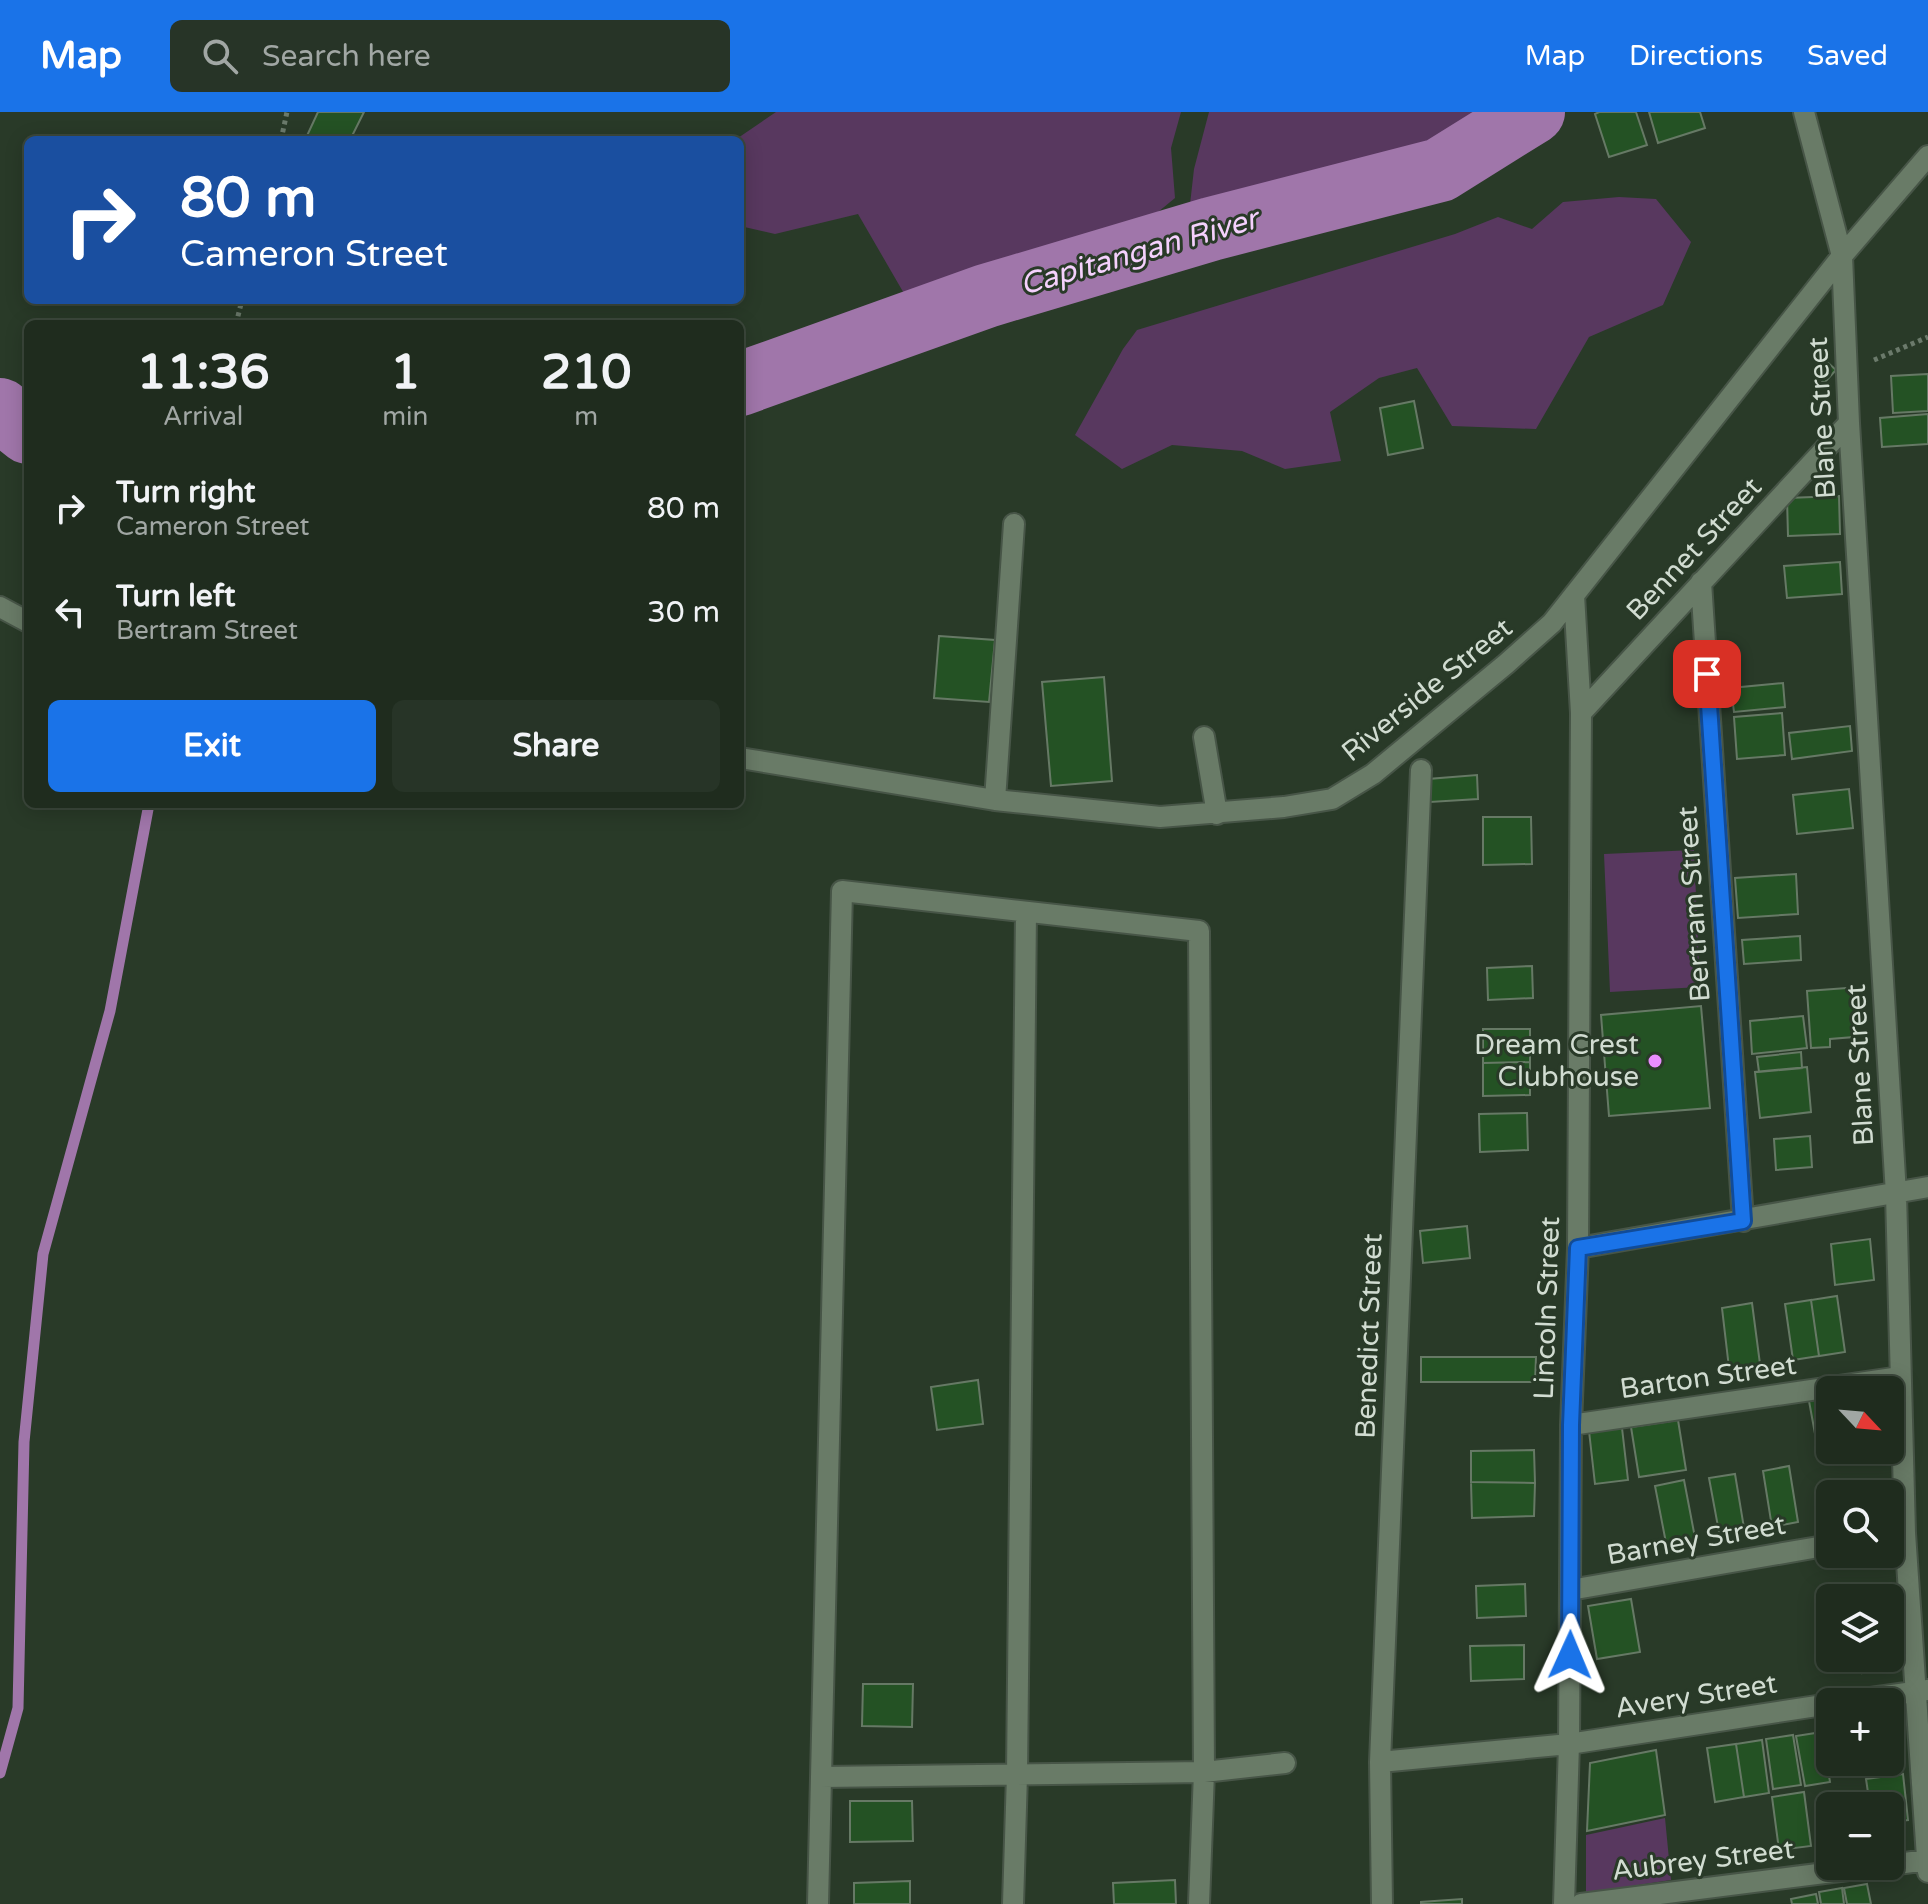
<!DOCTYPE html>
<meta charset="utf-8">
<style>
:root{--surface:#1f2c1e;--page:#273427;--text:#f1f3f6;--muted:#a1a7a4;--line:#3c483c;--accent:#1a73e8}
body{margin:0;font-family:"Varela Round",sans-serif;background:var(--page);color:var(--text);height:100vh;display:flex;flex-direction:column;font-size:30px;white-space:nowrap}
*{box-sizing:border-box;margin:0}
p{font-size:26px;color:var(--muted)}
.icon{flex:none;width:44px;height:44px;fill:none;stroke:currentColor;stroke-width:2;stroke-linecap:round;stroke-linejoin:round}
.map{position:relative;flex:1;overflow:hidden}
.sheet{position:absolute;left:24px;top:208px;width:720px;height:488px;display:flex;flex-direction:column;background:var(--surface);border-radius:12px;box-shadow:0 4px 20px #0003,0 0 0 2px var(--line)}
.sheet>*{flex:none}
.top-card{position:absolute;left:24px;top:24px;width:720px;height:168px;border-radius:12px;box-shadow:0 4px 20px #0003,0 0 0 2px var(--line);background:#1a4fa0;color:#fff;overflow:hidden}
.needle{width:52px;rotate:116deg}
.tools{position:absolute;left:1816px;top:1264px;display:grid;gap:16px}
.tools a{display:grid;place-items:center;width:88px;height:88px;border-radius:12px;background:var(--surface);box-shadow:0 4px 20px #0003,0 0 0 2px var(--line);font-size:40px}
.pin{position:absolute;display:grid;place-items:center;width:68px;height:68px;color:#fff;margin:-34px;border-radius:16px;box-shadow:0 4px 12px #0006}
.me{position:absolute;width:88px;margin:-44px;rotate:1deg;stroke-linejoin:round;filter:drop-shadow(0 0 6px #0008)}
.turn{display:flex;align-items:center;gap:28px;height:168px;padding:0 24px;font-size:36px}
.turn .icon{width:104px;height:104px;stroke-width:2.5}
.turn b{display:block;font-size:56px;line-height:68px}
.eta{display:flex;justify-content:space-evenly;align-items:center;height:136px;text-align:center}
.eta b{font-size:48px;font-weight:800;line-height:56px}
.button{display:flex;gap:16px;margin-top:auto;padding:16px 24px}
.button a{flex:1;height:92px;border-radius:12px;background:var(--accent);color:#fff;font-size:32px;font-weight:800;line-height:92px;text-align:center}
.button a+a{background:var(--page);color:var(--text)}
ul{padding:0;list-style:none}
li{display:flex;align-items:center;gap:24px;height:104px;padding:0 24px}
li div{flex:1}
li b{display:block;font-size:30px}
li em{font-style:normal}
header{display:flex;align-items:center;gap:48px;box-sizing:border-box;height:112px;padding:0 40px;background:var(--accent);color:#fff}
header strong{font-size:38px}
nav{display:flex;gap:44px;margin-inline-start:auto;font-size:28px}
.search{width:560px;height:72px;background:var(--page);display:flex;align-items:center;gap:20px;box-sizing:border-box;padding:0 28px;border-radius:12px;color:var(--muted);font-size:30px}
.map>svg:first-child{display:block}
.green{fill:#58385f}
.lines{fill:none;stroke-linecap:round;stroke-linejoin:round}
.stream{stroke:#a076aa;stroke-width:11}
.river{stroke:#a076aa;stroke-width:64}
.building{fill:#245224;stroke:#667965;stroke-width:2}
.minor-casing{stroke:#475547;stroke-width:24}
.path{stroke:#6b7a6b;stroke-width:5;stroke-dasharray:4 4;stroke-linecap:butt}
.minor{stroke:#697b67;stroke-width:20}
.route-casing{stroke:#114b97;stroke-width:20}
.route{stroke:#1a73e8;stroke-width:14}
.poi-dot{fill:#e98dfe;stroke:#293a28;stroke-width:3}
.labels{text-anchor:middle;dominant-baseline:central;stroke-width:6;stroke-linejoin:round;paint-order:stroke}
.street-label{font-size:28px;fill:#d1dcd1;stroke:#293a28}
.poi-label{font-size:28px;fill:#d1dcd1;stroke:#293a28;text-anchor:end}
.water-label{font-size:30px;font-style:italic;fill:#f5d1fd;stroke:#293a28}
</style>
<header>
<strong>Map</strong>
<div class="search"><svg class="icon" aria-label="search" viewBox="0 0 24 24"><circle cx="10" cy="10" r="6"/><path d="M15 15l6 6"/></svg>Search here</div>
<nav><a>Map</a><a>Directions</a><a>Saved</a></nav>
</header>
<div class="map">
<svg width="1928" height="1792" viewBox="0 0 1928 1792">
<rect width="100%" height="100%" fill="#293a28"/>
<!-- green -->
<path class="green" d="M 776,0 L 1181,0 L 1171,36 L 1175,86 L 1107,142 L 913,197 L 858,102 L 775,122 L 740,114 L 740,28 L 735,28 Z
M 1209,0 L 1533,0 L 1520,15 L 1411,53 L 1238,122 L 1188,110 L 1194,57 Z
M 1619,85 L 1656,87 L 1691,130 L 1663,193 L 1589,225 L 1536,317 L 1452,314 L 1417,256 L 1379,266 L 1330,300 L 1341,349 L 1285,357 L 1242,339 L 1172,333 L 1122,357 L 1075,323 L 1123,237 L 1137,218 L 1455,122 L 1498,105 L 1532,117 L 1563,90 Z
M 1694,738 L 1700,875 L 1610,880 L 1604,742 Z
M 1665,1706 L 1671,1768 L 1586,1781 L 1586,1723 Z"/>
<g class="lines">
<!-- stream -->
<path class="stream" d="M 0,1661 L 18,1596 L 24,1330 L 43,1142 L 110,899 L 149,692"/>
<!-- river -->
<path class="river" d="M 740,272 L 986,184 L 1211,117 L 1440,58 L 1533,0
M 0,298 L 28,320"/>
</g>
<!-- building -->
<path class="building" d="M 318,0 L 364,0 L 350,28 L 305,28 Z
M 1599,0 L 1636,0 L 1647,33 L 1609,45 L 1595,2 Z
M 1649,0 L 1700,0 L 1705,16 L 1658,31 Z
M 1826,249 L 1836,258 L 1824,271 L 1815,261 Z
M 1928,262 L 1928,299 L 1893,301 L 1891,264 Z
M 1414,289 L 1423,336 L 1388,343 L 1380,296 Z
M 1928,302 L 1928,332 L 1882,335 L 1880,306 Z
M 1839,384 L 1840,422 L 1788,424 L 1787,386 Z
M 1840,450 L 1842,482 L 1787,486 L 1784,454 Z
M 939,524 L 995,528 L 989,590 L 934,586 Z
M 1104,565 L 1112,669 L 1051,674 L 1042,570 Z
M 1783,571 L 1785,595 L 1734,600 L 1731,576 Z
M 1782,601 L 1785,643 L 1737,647 L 1734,605 Z
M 1850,614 L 1852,639 L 1792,647 L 1789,621 Z
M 1477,663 L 1478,687 L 1430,690 L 1428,667 Z
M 1849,677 L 1853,716 L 1797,722 L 1793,683 Z
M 1483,705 L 1531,705 L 1532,752 L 1483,753 Z
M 1796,762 L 1798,802 L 1738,806 L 1735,766 Z
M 1800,824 L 1801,848 L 1744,852 L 1742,828 Z
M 1532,854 L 1533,886 L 1488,888 L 1487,856 Z
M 1860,875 L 1862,902 L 1852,903 L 1854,925 L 1830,927 L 1830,935 L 1811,936 L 1807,879 Z
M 1701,894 L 1710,996 L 1609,1004 L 1601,903 Z
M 1803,904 L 1807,936 L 1752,942 L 1750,909 Z
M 1483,917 L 1530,917 L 1530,950 L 1483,951 Z
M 1801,940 L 1802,956 L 1759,960 L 1757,945 Z
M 1530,950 L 1530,983 L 1483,984 L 1483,951 Z
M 1807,955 L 1811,1000 L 1760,1006 L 1755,960 Z
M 1527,1001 L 1528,1038 L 1480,1040 L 1479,1002 Z
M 1810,1024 L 1812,1055 L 1776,1058 L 1774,1027 Z
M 1467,1114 L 1470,1146 L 1423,1151 L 1420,1119 Z
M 1870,1127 L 1874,1168 L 1835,1173 L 1831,1132 Z
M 1837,1184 L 1845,1240 L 1819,1244 L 1811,1188 Z
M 1811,1188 L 1819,1244 L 1793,1248 L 1785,1192 Z
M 1752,1191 L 1760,1252 L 1729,1256 L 1722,1196 Z
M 1421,1245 L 1536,1245 L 1535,1270 L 1421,1270 Z
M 978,1268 L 983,1312 L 937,1318 L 931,1275 Z
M 1830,1285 L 1830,1336 L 1818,1338 L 1809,1289 Z
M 1678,1308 L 1686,1358 L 1639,1365 L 1631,1315 Z
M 1622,1316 L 1628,1368 L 1595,1372 L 1589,1319 Z
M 1534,1338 L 1535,1371 L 1471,1370 L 1471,1339 Z
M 1789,1354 L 1798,1410 L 1772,1415 L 1763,1359 Z
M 1735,1362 L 1744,1416 L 1719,1420 L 1709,1366 Z
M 1684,1368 L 1696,1431 L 1667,1436 L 1655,1374 Z
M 1471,1370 L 1535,1371 L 1534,1404 L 1472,1406 Z
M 1525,1472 L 1526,1504 L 1477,1506 L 1476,1474 Z
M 1631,1487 L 1640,1540 L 1597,1547 L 1588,1494 Z
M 1890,1519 L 1895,1556 L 1862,1561 L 1860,1546 L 1890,1546 Z
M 1524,1533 L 1524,1567 L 1471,1569 L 1470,1534 Z
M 863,1572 L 913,1572 L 912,1615 L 862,1614 Z
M 1822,1620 L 1830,1670 L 1805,1674 L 1796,1624 Z
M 1793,1623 L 1801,1673 L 1773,1677 L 1766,1627 Z
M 1762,1628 L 1769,1681 L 1744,1685 L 1736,1632 Z
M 1736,1632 L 1744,1685 L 1715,1690 L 1707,1636 Z
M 1656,1638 L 1665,1703 L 1587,1719 L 1590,1651 Z
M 1903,1662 L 1908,1708 L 1890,1710 L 1890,1694 L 1870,1694 L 1866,1667 Z
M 1804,1680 L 1811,1734 L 1779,1738 L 1772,1685 Z
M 850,1689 L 912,1689 L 913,1729 L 850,1730 Z
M 1175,1768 L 1176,1792 L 1114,1792 L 1113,1771 Z
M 910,1769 L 910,1792 L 854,1792 L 854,1771 Z
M 1867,1772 L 1871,1792 L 1847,1792 L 1844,1776 Z
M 1842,1776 L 1844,1792 L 1821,1792 L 1819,1780 Z
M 1816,1782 L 1818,1792 L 1792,1792 L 1791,1787 Z
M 1462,1787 L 1462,1792 L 1421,1792 L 1421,1790 Z"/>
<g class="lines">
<!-- minor casing -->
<g class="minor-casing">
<path id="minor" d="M 1804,0 L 1842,144 L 1849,311 L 1896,1082 L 1905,1421 L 1928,1760
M 1701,470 L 1743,1109
M 0,495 L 28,510
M 1581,601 L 1849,311
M 1204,625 L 1217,702
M 740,646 L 995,688 L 1160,705 L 1284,695 L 1332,687 L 1373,662 L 1506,552 L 1552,511 L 1842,144 L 1928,44
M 995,688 L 1014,412
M 1578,1136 L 1928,1075
M 1571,1313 L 1900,1265
M 1570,1478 L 1830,1433
M 1842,1590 L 1928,1578
M 1380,1650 L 1569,1632 L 1830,1592
M 822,1665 L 1204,1660 L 1285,1651
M 1890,1753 L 1927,1748
M 818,1792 L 842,779 L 1199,819 L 1204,1660 L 1199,1792
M 1013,1792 L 1017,1663 L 1026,800
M 1382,1792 L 1380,1650 L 1421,658
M 1564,1792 L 1569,1632 L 1571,1313 L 1578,1136 L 1581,601 L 1574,483
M 1581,1792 L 1880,1754"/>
</g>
<!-- path -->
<path class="path" d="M 281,28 L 287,0
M 236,212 L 242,188
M 1874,248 L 1928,225"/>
<!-- minor -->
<use href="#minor" class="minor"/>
</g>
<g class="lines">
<!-- route casing -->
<g class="route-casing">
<path id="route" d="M 1570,1543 L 1571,1313 L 1578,1136 L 1743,1109 L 1707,562"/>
</g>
<!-- route -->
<use href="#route" class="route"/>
</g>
<!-- markers -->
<circle class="poi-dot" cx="1655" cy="949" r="8"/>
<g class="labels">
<!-- street labels -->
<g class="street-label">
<text transform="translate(1822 306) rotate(-93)">Blane Street</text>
<text transform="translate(1694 437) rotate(-47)">Bennet Street</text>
<text transform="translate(1427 578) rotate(-39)">Riverside Street</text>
<text transform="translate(1694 792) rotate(-94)">Bertram Street</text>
<text transform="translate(1860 953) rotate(-93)">Blane Street</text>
<text transform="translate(1547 1196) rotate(-88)">Lincoln Street</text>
<text transform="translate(1369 1224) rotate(-88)">Benedict Street</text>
<text transform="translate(1708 1265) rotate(-8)">Barton Street</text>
<text transform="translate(1696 1428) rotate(-10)">Barney Street</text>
<text transform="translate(1696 1584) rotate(-9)">Avery Street</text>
<text transform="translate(1703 1748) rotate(-7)">Aubrey Street</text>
</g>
<!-- poi labels -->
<g class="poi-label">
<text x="1639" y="933">Dream Crest<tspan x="1639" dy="32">Clubhouse</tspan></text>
</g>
<!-- water labels -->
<g class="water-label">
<text transform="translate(1139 140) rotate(-16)">Capitangan River</text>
</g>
</g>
</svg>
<div class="tools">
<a><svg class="needle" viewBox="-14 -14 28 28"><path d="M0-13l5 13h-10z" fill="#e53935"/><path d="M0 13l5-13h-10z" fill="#a1a7a4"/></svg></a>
<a><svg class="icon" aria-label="search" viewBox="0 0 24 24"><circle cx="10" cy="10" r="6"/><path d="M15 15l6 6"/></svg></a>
<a><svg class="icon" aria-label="layers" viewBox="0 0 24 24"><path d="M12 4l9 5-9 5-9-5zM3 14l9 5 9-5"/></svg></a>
<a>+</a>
<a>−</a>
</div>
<div class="pin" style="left:1707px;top:562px;background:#d93025"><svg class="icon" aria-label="arrive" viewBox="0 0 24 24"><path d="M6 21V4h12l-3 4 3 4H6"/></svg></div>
<svg class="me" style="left:1570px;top:1543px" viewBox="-20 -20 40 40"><path d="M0-17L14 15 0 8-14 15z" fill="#1a73e8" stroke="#fff" stroke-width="4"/></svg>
<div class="top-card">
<div class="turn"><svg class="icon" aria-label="right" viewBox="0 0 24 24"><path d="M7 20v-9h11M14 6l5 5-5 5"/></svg><div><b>80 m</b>Cameron Street</div></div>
</div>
<section class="sheet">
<div class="eta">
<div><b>11:36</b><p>Arrival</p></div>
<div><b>1</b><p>min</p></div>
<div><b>210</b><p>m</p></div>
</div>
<ul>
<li><svg class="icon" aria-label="right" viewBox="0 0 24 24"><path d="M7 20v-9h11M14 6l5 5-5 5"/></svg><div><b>Turn right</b><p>Cameron Street</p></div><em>80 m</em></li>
<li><svg class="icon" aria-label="left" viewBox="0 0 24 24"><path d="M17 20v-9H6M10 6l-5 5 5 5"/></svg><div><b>Turn left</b><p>Bertram Street</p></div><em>30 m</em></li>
</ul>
<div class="button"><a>Exit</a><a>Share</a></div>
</section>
</div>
